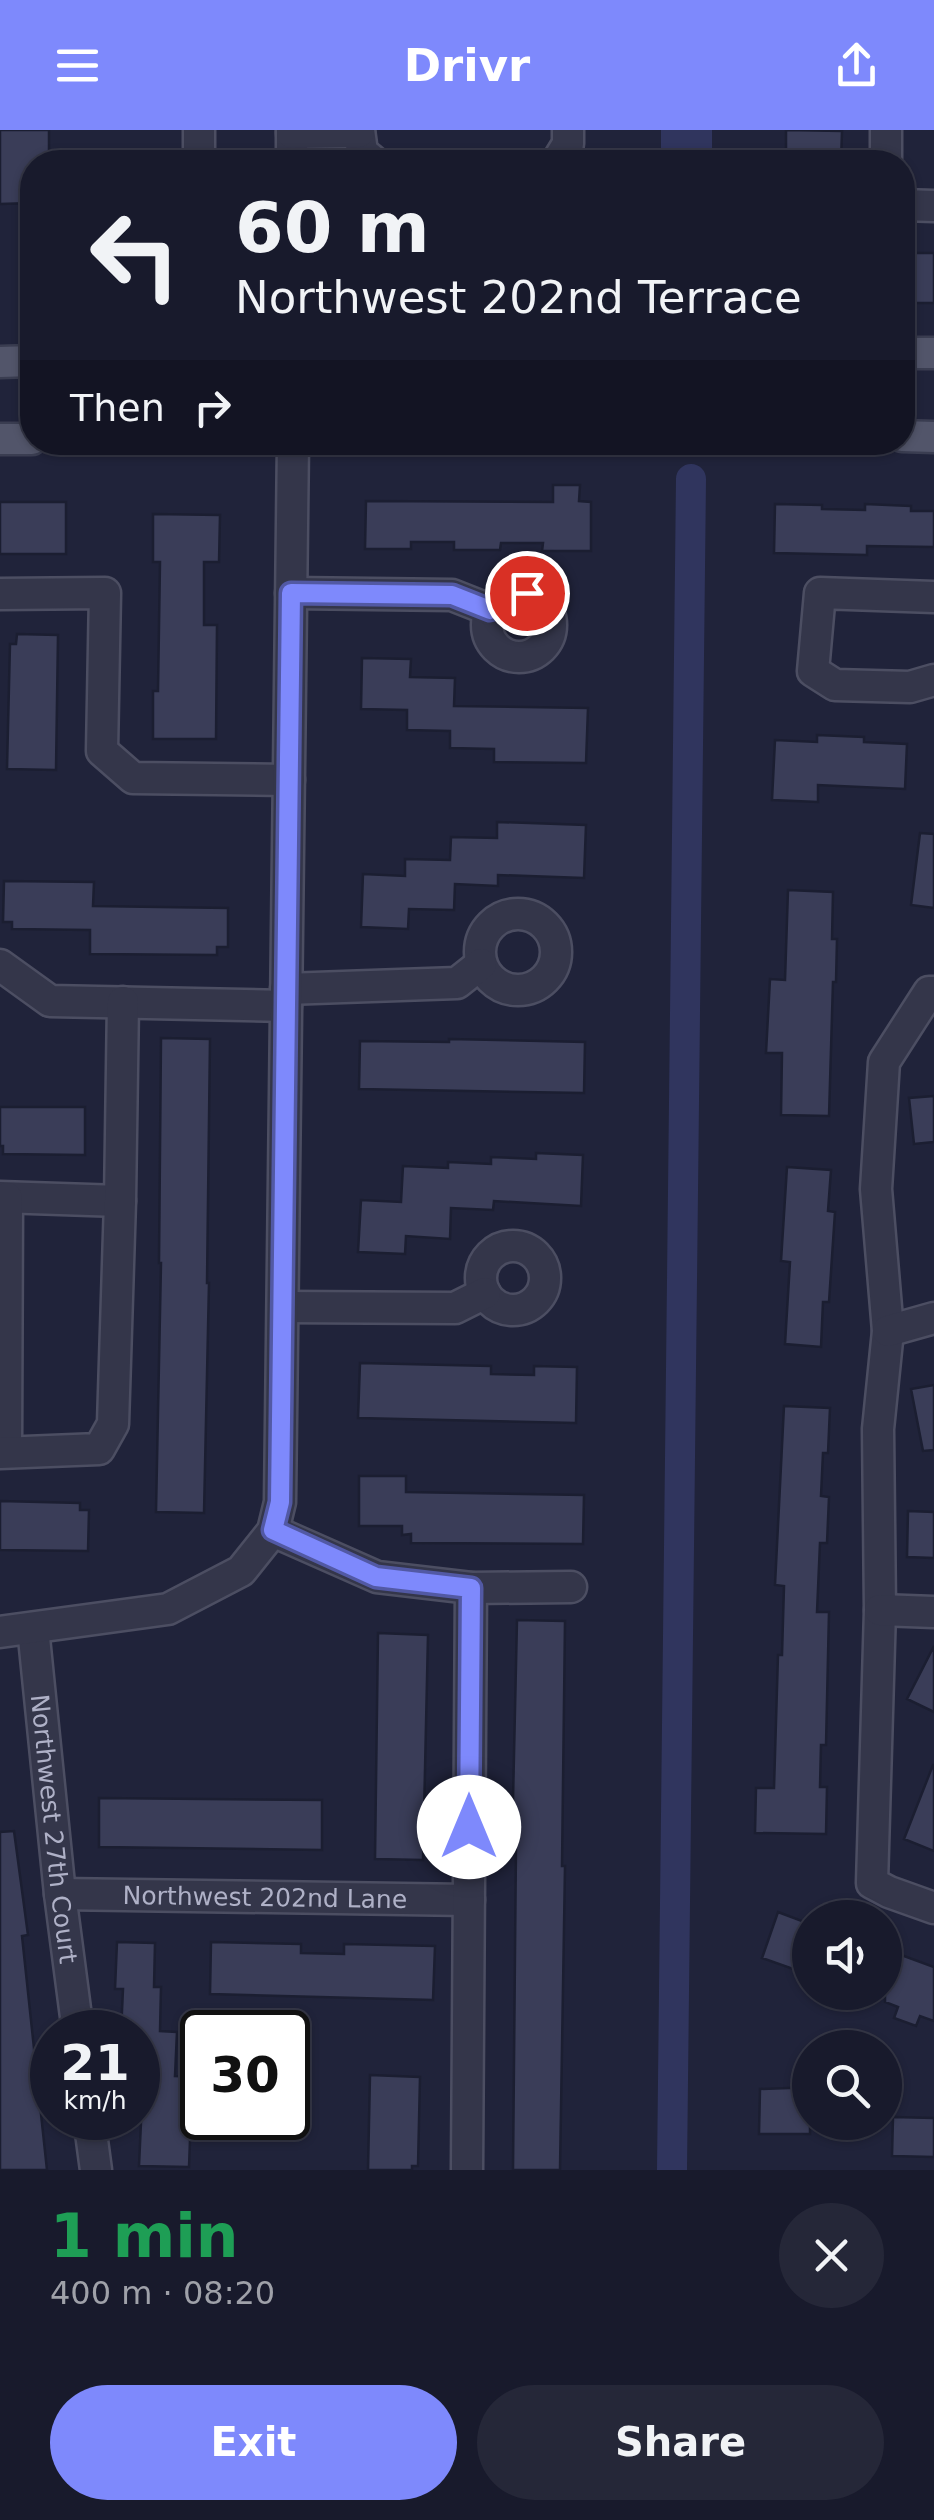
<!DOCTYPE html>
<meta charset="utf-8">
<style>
:root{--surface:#181a2c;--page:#252738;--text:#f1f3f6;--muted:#9fa1a9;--line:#363848;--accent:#7e89fc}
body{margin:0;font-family:"DejaVu Sans",sans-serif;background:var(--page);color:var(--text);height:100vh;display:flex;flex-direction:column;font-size:38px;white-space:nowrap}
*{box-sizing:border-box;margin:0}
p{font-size:32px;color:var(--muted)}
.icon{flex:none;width:55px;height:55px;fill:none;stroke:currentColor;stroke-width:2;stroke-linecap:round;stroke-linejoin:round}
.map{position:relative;height:2040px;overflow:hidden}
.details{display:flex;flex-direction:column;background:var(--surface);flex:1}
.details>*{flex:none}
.top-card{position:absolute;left:20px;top:20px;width:895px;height:305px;border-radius:40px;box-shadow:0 2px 8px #0004,0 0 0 2px var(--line);background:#181a2c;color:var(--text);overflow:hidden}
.fabs{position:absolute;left:792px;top:1770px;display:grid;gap:20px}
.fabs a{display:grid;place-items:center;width:110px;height:110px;border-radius:50%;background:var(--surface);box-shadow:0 2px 8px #0004,0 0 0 2px var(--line);font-size:50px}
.speed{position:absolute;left:30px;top:1880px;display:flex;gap:20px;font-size:50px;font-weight:700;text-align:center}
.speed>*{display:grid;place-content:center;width:130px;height:130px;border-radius:50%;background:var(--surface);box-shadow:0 2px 8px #0004,0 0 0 2px var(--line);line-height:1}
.speed small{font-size:25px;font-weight:400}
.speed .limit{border:5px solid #111;border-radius:15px;background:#fff;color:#111}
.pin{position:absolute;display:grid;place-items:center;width:85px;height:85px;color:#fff;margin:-42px;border:5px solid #fff;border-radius:50%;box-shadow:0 2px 10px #0007}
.me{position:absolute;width:110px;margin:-55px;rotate:0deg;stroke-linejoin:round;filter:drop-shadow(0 0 8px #0008)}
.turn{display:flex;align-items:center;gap:35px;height:210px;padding:0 50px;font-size:45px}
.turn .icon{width:130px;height:130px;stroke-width:2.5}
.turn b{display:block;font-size:70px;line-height:85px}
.then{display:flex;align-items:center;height:95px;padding:0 50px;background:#0003;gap:20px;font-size:38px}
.round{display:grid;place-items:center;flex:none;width:105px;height:105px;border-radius:52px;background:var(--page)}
.overview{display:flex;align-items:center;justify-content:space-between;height:170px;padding:0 50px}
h1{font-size:60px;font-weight:800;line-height:75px;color:#1e9e55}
.cta{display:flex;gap:20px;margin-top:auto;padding:20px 50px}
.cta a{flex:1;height:115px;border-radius:60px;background:var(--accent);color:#fff;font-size:40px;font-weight:800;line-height:115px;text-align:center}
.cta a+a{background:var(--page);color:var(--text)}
header{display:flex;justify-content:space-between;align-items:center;height:130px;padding:0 50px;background:var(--accent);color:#fff;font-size:45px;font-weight:800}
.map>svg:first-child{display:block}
.water{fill:#30355e}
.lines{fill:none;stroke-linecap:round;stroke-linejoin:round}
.canal{stroke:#30355e;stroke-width:30}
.building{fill:#3a3d58;stroke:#1b1e31;stroke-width:2.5}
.minor-casing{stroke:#4c4e62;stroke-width:35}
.major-casing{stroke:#3a3d51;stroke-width:35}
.minor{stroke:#34364a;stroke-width:30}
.major{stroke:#52556a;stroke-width:30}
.route-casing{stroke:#5259a4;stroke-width:25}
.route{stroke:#7e89fc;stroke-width:18}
.labels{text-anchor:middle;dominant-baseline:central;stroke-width:8;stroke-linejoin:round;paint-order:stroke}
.street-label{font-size:25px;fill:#afb1c7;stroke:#191c2f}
</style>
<header><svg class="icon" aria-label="menu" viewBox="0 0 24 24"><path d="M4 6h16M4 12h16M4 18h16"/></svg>Drivr<svg class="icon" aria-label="share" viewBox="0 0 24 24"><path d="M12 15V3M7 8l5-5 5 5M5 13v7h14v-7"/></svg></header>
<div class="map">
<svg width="934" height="2040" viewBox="0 0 934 2040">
<rect width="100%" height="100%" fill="#20233a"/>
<!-- water -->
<path class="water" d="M 661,0 L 712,0 L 712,32 L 661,32 Z"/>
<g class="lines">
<!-- canal -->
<path class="canal" d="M 672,2040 L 691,349"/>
</g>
<!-- building -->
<path class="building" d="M 0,0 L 49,0 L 49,32 L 32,32 L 32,73 L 0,74 Z
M 786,0 L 842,1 L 841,32 L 786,32 Z
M 902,123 L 934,123 L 934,173 L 902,173 Z
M 553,355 L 580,355 L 579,371 L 591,372 L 591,421 L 542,421 L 543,413 L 501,413 L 500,420 L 454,420 L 454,412 L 411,412 L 411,419 L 365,419 L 366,371 L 553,372 Z
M 0,372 L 66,372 L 66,424 L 0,424 Z
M 775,374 L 822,375 L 822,379 L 865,380 L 865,374 L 911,376 L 911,381 L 934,381 L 934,417 L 867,416 L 867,425 L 774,423 Z
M 153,384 L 220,385 L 219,432 L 204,432 L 204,495 L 217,495 L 216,609 L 153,609 L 153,561 L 158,561 L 160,432 L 153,432 Z
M 17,504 L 58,505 L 56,640 L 7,639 L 10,514 L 16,514 Z
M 362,528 L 411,529 L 410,547 L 455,548 L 454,576 L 588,578 L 586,633 L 494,632 L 494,619 L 450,618 L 450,601 L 407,600 L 407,580 L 361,579 Z
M 817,605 L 864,607 L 864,612 L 907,614 L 905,659 L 818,655 L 818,672 L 772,670 L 775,610 L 817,612 Z
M 497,692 L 586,695 L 584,748 L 498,745 L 498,756 L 455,754 L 454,780 L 409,779 L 408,799 L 361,797 L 363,744 L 405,746 L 405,729 L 450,730 L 451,707 L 497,708 Z
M 920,703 L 934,704 L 934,778 L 911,775 Z
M 4,751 L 94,752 L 93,776 L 228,778 L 228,817 L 217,817 L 217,825 L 90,824 L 90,800 L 12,799 L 12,792 L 3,792 Z
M 788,760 L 833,762 L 832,809 L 837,809 L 836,852 L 833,852 L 829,986 L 781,985 L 782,923 L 766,923 L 770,849 L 785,850 Z
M 161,908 L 210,909 L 207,1153 L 209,1153 L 204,1383 L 156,1382 L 161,1133 L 159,1133 Z
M 449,909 L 585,912 L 584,963 L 359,959 L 360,911 L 449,912 Z
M 934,966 L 934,1012 L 914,1014 L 909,968 Z
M 0,977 L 85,977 L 85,1025 L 3,1024 L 3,1016 L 0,1016 Z
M 536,1023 L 583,1025 L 581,1076 L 494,1071 L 493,1080 L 451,1078 L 450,1109 L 406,1106 L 405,1124 L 358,1122 L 361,1070 L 401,1072 L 403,1036 L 448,1038 L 448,1032 L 491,1034 L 491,1027 L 536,1029 Z
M 787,1037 L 831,1040 L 828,1081 L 835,1082 L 829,1172 L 823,1172 L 821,1217 L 785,1214 L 790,1132 L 781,1131 Z
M 360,1233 L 491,1236 L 491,1244 L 534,1245 L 534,1236 L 577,1237 L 576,1293 L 358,1288 Z
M 934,1255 L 934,1320 L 923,1321 L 911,1259 Z
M 784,1276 L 830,1278 L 828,1323 L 823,1323 L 821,1366 L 829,1367 L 827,1413 L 820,1413 L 817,1482 L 829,1482 L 826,1615 L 821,1615 L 820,1657 L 827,1657 L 826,1704 L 755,1703 L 756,1658 L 774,1658 L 778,1525 L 782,1525 L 784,1456 L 775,1455 Z
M 359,1346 L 406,1346 L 406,1362 L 584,1365 L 583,1414 L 411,1413 L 411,1404 L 402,1405 L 402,1396 L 359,1396 Z
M 0,1371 L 80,1373 L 80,1380 L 89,1380 L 88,1421 L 0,1420 Z
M 908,1381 L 934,1382 L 934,1428 L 907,1427 Z
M 517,1490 L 565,1491 L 562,1736 L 565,1736 L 560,2040 L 513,2040 L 516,1715 L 512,1715 Z
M 378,1503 L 428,1505 L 423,1730 L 375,1729 Z
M 934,1516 L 934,1582 L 907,1569 Z
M 933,1635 L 934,1635 L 934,1721 L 904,1709 Z
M 99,1668 L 322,1670 L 322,1720 L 99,1717 Z
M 14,1701 L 28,1805 L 22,1806 L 47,2040 L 0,2040 L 0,1702 Z
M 778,1782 L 810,1794 L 810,1845 L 762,1828 Z
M 117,1812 L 155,1813 L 154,1857 L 161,1857 L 160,1901 L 177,1902 L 175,1946 L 202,1947 L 202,1983 L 191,1983 L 189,2037 L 139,2036 L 141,1992 L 138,1992 L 138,1902 L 121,1902 L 123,1859 L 115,1859 Z
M 211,1812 L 301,1814 L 301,1823 L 344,1824 L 344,1814 L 435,1816 L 433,1870 L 210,1864 Z
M 885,1819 L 934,1837 L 934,1891 L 920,1886 L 916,1896 L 894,1888 L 898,1877 L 885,1872 Z
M 370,1945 L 420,1947 L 418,2036 L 412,2036 L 412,2040 L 368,2040 Z
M 789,1958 L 810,1958 L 810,2004 L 759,2004 L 760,1959 Z
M 893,1987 L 934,1988 L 934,2027 L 892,2026 Z"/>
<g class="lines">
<!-- minor casing -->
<g class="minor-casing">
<g id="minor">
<path d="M 292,0 L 292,32"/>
<path d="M 359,0 L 362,22 L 374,32"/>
<path d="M 292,3 L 359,2"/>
<path d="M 199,32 L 199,0"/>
<path d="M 557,32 L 568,14 L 568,0"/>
<path d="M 886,32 L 886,0"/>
<path d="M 902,75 L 934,76"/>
<circle cx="519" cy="495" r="32"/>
<path d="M 291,463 L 452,465 L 490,480"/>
<path d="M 0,464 L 105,463 L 102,621 L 133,648 L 289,650"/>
<path d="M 934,467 L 820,463 L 813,541 L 835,555 L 910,557 L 934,550"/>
<circle cx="518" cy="822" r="38"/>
<path d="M 0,835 L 50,871 L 286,876"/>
<path d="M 286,859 L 457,853 L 481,834"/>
<path d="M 934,862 L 929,862 L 884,932 L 876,1059 L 888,1201 L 878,1299 L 880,1480 L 872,1753 L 889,1762 L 934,1778"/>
<path d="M 0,1067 L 120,1071"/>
<circle cx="513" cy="1148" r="32"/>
<path d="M 283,1177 L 455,1178 L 485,1163"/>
<path d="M 888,1201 L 934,1188"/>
<path d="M 6,1321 L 7,1068"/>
<path d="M 0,1323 L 99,1319 L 113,1294 L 120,1071 L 123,872"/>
<path d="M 273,1401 L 377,1447 L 471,1458 L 571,1457"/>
<path d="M 880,1480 L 934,1482"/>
<path id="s1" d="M 33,1498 L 60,1764 L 78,1902"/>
<path d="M 0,1502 L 168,1479 L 241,1441 L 273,1401 L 280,1372 L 293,312"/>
<path id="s2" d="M 60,1764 L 469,1770"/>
<path d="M 89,1988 L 96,2040"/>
<path d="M 467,2040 L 471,1458"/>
</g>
</g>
<!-- major casing -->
<g class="major-casing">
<path id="major" d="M 902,223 L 934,223
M 0,232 L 32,231
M 902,306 L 934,307
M 0,309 L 32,309"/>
</g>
<!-- minor -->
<use href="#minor" class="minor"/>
<!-- major -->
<use href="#major" class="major"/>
</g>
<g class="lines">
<!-- route casing -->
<g class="route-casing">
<path id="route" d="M 469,1697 L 471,1458 L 376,1447 L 273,1400 L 280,1372 L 291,463 L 452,465 L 490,480 C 501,467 510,463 527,463"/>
</g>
<!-- route -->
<use href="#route" class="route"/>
</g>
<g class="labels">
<!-- street labels -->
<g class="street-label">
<text stroke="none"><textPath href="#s1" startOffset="202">Northwest 27th Court</textPath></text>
<text stroke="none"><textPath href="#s2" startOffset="205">Northwest 202nd Lane</textPath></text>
</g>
</g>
</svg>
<div class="fabs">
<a><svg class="icon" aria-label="sound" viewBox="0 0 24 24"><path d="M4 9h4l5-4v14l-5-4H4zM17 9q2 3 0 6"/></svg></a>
<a><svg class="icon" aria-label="search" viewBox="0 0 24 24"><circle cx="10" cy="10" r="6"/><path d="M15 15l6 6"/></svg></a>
</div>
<div class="speed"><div>21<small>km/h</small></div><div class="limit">30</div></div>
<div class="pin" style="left:527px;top:463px;background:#d93025"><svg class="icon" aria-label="arrive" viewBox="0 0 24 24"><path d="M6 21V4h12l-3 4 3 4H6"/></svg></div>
<svg class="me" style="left:469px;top:1697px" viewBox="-20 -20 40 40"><circle r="19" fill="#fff"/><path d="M0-13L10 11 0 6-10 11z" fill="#7e89fc"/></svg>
<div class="top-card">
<div class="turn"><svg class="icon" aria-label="left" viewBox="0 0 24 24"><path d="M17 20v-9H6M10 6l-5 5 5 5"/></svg><div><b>60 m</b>Northwest 202nd Terrace</div></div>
<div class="then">Then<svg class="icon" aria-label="right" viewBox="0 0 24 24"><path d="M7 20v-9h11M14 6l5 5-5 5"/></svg></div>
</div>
</div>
<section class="details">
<div class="overview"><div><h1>1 min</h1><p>400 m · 08:20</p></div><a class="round"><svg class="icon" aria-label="close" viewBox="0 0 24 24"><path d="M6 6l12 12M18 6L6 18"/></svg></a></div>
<div class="cta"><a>Exit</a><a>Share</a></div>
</section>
